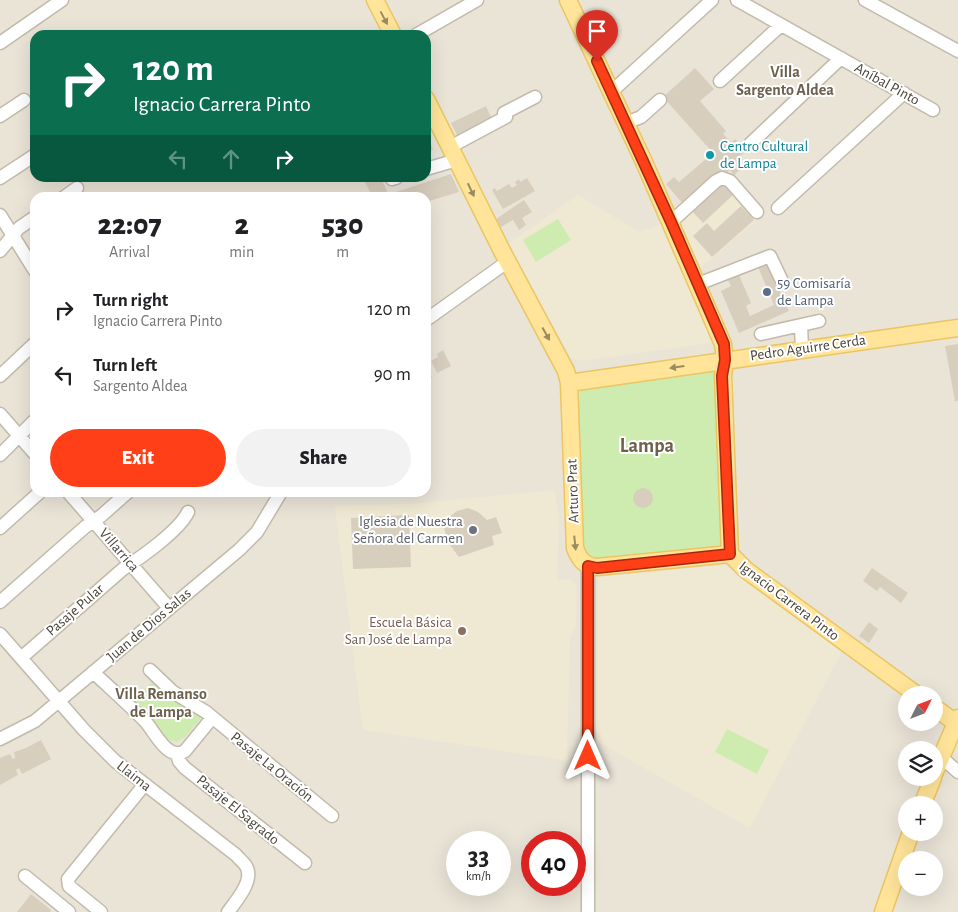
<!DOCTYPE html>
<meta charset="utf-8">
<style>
:root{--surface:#fff;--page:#f2f2f2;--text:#202124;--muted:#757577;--accent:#ff3f17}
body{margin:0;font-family:"Alegreya Sans",sans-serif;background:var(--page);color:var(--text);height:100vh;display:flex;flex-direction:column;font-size:19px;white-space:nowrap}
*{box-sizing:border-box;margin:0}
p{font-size:16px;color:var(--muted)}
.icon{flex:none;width:28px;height:28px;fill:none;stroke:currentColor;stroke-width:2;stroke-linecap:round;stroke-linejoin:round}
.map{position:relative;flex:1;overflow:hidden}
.panel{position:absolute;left:30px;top:192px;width:401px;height:305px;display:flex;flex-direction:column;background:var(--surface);border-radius:15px;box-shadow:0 5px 20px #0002}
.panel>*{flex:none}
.top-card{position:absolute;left:30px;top:30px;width:401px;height:152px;border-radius:15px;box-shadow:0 5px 20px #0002;background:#0b6e4f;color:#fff;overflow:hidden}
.needle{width:32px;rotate:48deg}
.tools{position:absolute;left:898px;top:686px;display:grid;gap:10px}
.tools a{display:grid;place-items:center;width:45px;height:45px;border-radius:50%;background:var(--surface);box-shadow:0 5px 20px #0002;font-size:25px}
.speed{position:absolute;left:446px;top:831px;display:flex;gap:10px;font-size:25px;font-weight:700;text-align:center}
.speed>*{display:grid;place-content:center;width:65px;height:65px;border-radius:50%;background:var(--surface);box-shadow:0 5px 20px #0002;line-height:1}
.speed small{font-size:12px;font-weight:400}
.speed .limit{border:8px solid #d22;background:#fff;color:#111}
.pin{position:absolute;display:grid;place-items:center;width:42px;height:42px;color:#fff;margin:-51px -21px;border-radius:50% 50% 50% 0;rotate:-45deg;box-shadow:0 0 5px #0007}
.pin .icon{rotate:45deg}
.me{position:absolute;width:55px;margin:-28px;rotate:0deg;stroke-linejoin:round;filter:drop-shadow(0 0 4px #0008)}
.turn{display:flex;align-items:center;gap:18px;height:105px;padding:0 20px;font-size:22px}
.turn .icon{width:65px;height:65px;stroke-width:2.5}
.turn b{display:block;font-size:35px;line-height:42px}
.lanes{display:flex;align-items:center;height:48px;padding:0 20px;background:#0003;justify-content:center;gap:25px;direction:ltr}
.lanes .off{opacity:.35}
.eta{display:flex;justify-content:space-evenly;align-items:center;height:85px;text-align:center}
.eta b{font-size:30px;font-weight:800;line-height:35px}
.primary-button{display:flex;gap:10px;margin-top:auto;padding:10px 20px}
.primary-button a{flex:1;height:58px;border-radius:30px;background:var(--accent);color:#fff;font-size:20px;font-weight:800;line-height:58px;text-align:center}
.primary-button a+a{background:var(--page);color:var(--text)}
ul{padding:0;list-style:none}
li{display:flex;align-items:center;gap:15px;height:65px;padding:0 20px}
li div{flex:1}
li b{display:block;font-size:19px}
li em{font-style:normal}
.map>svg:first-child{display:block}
.residential{fill:#eae4d7;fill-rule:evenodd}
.education{fill:#efe8d2}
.green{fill:#cfecb0}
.parking{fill:#e7e5e1}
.building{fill:#d8cebe}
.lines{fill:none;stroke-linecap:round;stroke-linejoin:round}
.minor-casing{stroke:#c2baab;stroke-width:15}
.major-casing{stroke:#ebc562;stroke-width:19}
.minor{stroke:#fff;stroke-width:12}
.major{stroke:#ffe499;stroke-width:16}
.oneway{fill:#9b8b63}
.route-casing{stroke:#a6290f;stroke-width:12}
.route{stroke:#ff3f17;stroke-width:9}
.culture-dot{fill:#0f9aa8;stroke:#fff;stroke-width:2}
.service-dot{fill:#5c6f8a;stroke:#fff;stroke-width:2}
.worship-dot{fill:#6b7280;stroke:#fff;stroke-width:2}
.education-dot{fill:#8d6e63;stroke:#fff;stroke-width:2}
.labels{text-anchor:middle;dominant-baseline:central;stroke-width:4;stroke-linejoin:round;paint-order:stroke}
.street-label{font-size:15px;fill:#4a4337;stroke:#fff}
.culture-label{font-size:15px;fill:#0d838f;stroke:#fff;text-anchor:start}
.service-label{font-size:15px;fill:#4e5e75;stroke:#fff;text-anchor:start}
.worship-label{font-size:15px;fill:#5b616d;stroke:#fff;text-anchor:end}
.education-label{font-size:15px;fill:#785e54;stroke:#fff;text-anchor:end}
.neighbourhood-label{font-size:16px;font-weight:bold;fill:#6d614d;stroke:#fff}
.district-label{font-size:20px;font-weight:bold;fill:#6d614d;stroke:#fff}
</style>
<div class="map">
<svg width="958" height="912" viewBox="0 0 958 912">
<rect width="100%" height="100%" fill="#f5f2e9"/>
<!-- residential -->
<path class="residential" d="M 0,0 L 958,0 L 958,912 L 0,912 ZM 35,35 L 426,35 L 426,178 L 35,178 ZM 35,198 L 426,198 L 426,492 L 35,492 ZM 906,695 L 934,695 L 934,722 L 906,722 ZM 906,750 L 934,750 L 934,778 L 906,778 ZM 906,805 L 934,805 L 934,832 L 906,832 ZM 458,842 L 500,842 L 500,885 L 458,885 ZM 532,842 L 575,842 L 575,885 L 532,885 ZM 906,860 L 934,860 L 934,888 L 906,888 Z"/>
<!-- education -->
<path class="education" d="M 721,180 L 757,220 L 700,268 L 679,220 Z
M 578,195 L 639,232 L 661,224 L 709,333 L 710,343 L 583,361 L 571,358 L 508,244 Z
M 554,490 L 559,513 L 557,580 L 571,579 L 577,587 L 576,625 L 570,638 L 567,752 L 569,761 L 363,730 L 335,506 L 411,504 Z
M 725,565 L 842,651 L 750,828 L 597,741 L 598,577 Z"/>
<!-- green -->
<path class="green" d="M 558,219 L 571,240 L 536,262 L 523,240 Z
M 709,369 L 714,373 L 718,383 L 725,543 L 720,551 L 597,562 L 582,551 L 577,396 L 583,388 Z
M 153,681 L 178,703 L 192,709 L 202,717 L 185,737 L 176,742 L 167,738 L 133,700 Z
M 727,729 L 769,750 L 757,774 L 715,752 Z"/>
<!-- parking -->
<path class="parking" d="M 441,154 L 450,173 L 393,190 L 388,178 L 426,178 L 426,157 Z"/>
<!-- building -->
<path class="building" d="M 695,68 L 714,89 L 700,101 L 726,131 L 723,134 L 731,142 L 735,139 L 746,151 L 736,159 L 743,167 L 734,175 L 730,170 L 723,175 L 720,172 L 684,205 L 666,184 L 674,177 L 679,182 L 713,153 L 663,97 Z
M 486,106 L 492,119 L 459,139 L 451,123 Z
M 428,134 L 433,150 L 426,152 L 426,135 Z
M 451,174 L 459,192 L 426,202 L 426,198 L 395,198 L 393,193 Z
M 363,178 L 381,178 L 390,198 L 373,198 Z
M 527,178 L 535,191 L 503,209 L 492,190 L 495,188 L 497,191 L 509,184 L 512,188 L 517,185 L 515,182 L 519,179 L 520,182 Z
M 722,181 L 734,194 L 703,223 L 691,210 Z
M 524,200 L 532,212 L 522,218 L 526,225 L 519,230 L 513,220 L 501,227 L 496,219 Z
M 741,206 L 754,220 L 712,257 L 693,236 L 707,223 L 714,231 Z
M 768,263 L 789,311 L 739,333 L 721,291 L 731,286 L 728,280 L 739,275 L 751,303 L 746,306 L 750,316 L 774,305 L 758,267 Z
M 958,344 L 958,401 L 955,401 L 945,346 Z
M 443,350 L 451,366 L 437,373 L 431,361 L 438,357 L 437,354 Z
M 426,366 L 432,377 L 426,381 Z
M633 498a10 10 0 1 1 20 0a10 10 0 1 1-20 0Z
M 468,508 L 478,512 L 487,520 L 496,517 L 502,533 L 492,536 L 494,545 L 459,557 L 447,541 L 444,527 L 448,518 L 457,511 Z
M 409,515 L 411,567 L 353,569 L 351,518 Z
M 872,568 L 908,593 L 901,603 L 880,587 L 877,591 L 863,581 Z
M 869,622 L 878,629 L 869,643 L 859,636 Z
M 41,740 L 51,759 L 22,774 L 19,768 L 16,770 L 18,775 L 0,785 L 0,758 L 10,754 L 13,759 L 15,758 L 14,752 L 26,748 Z
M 31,894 L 51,910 L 50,912 L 17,912 Z"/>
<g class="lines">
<!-- minor casing -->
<g class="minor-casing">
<path id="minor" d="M 737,0 L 933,110
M 865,0 L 958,51
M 416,35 L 477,0
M 0,43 L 62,0
M 720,81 L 781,25
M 611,92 L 712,0
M 0,116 L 24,100
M 626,123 L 641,117 L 660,100
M 750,144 L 841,58
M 450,147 L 506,117 L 504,113 L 535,97
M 426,169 L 457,160
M 0,178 L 35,155
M 392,179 L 396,178
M 63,198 L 77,188
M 778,208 L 904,93
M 0,215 L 35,271
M 671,222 L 716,181 L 722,178 L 730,181 L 757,212
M 0,251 L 19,228 L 35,217
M 698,284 L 770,256 L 781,279
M 426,320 L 507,262
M 801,325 L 802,349
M 761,334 L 819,321
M 0,376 L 35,343
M 0,414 L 35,454
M 0,455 L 35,420
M 68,492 L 169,608
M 0,528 L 40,492
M 0,602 L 85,527 L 101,516 L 128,492
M 0,634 L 84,730 L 115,761 L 236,855 C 239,859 245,863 247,868 C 253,882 236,901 228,912
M 21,658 L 123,569 C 140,558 179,531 188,512
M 150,670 L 173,692 L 206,712 L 332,816
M 93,672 C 110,688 128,704 145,721 C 153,730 160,745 170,751 C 175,754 180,754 185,751 L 212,718
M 0,739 L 35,721 L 239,550 L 257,532 L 281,492
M 177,754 L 179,761 L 185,768 L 305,863
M 941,757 L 958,772
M 25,876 L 69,912
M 101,912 L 69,886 L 68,879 L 145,784
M 588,912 L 588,566"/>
</g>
<!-- major casing -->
<g class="major-casing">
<path id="major" d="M 375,0 L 393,35
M 568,0 L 644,162 L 723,344 L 725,360 L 723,376 L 730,554
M 426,99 L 503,253 L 566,371 L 569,383 L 575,548 C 579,559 585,567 597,567 L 730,554
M 569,383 L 958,328
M 730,554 L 746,570 L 917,695
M 934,707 L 956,723
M 934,774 L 958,718
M 922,805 L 933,778
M 883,912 L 911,832"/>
</g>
<!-- minor -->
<use href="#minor" class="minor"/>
<!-- major -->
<use href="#major" class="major"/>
</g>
<!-- one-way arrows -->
<defs><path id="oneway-solid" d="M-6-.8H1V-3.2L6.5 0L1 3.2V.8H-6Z" transform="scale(1.25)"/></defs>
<g class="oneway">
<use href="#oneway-solid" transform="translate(384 18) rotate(62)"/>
<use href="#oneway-solid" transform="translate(471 190) rotate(65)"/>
<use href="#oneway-solid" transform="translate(546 334) rotate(61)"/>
<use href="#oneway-solid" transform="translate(677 367) rotate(172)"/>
<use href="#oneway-solid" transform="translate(575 543) rotate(84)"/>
</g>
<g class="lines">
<!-- route casing -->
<g class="route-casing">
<path id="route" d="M 588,756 L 588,566 L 597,568 L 730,554 L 722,376 L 725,360 L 724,344 L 671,222 L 597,61"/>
</g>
<!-- route -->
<use href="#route" class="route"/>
</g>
<!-- markers -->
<circle class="culture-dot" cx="710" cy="155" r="5"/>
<circle class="service-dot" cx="767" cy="292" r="5"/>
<circle class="worship-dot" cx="473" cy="530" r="5"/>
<circle class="education-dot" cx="462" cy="631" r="5"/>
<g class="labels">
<!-- street labels -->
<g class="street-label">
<text transform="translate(887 84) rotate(29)">Aníbal Pinto</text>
<text transform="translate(808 348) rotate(-8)">Pedro Aguirre Cerda</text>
<text transform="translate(573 491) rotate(-92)">Arturo Prat</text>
<text transform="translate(119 550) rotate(49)">Villarrica</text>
<text transform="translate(789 601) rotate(37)">Ignacio Carrera Pinto</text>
<text transform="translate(75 610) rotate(-41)">Pasaje Pular</text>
<text transform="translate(149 625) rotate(-40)">Juan de Dios Salas</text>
<text transform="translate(272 767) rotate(39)">Pasaje La Oración</text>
<text transform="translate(134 776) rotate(38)">Llaima</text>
<text transform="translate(238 810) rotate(39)">Pasaje El Sagrado</text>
</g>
<!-- culture labels -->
<g class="culture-label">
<text x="720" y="146">Centro Cultural<tspan x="720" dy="17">de Lampa</tspan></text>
</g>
<!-- service labels -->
<g class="service-label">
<text x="777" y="283">59 Comisaría<tspan x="777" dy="17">de Lampa</tspan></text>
</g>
<!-- worship labels -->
<g class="worship-label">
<text x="463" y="521">Iglesia de Nuestra<tspan x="463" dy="17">Señora del Carmen</tspan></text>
</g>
<!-- education labels -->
<g class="education-label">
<text x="452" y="622">Escuela Básica<tspan x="452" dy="17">San José de Lampa</tspan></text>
</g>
<!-- neighbourhood labels -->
<g class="neighbourhood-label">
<text x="785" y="72">Villa<tspan x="785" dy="18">Sargento Aldea</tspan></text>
<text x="161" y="694">Villa Remanso<tspan x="161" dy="18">de Lampa</tspan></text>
</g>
<!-- district labels -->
<g class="district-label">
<text x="647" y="446">Lampa</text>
</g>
</g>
</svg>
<div class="tools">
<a><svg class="needle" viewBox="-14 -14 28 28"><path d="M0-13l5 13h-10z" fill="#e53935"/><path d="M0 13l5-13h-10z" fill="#757577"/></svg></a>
<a><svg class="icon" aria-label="layers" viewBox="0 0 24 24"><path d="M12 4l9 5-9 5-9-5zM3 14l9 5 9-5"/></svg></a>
<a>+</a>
<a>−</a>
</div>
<div class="speed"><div>33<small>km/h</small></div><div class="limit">40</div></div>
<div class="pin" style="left:597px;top:61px;background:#d93025"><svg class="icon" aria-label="arrive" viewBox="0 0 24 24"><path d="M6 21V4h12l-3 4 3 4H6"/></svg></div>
<svg class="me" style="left:588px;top:756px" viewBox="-20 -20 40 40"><path d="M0-17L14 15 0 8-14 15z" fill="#ff3f17" stroke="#fff" stroke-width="4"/></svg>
<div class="top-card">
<div class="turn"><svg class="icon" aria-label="right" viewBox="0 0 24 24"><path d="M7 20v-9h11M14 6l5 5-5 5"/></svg><div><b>120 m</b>Ignacio Carrera Pinto</div></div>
<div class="lanes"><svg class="icon off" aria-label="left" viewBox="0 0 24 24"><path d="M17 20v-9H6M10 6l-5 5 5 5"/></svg><svg class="icon off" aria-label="ahead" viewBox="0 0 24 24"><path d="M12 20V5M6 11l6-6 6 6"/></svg><svg class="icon" aria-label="right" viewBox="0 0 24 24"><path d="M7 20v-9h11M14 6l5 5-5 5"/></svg></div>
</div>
<section class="panel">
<div class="eta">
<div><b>22:07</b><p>Arrival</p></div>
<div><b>2</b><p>min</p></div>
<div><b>530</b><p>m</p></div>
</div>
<ul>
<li><svg class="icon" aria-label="right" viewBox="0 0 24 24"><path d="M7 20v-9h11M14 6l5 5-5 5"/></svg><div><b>Turn right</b><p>Ignacio Carrera Pinto</p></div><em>120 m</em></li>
<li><svg class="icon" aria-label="left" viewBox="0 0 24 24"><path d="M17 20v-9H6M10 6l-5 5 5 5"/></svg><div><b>Turn left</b><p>Sargento Aldea</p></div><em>90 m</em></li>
</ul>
<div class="primary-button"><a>Exit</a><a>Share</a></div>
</section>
</div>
